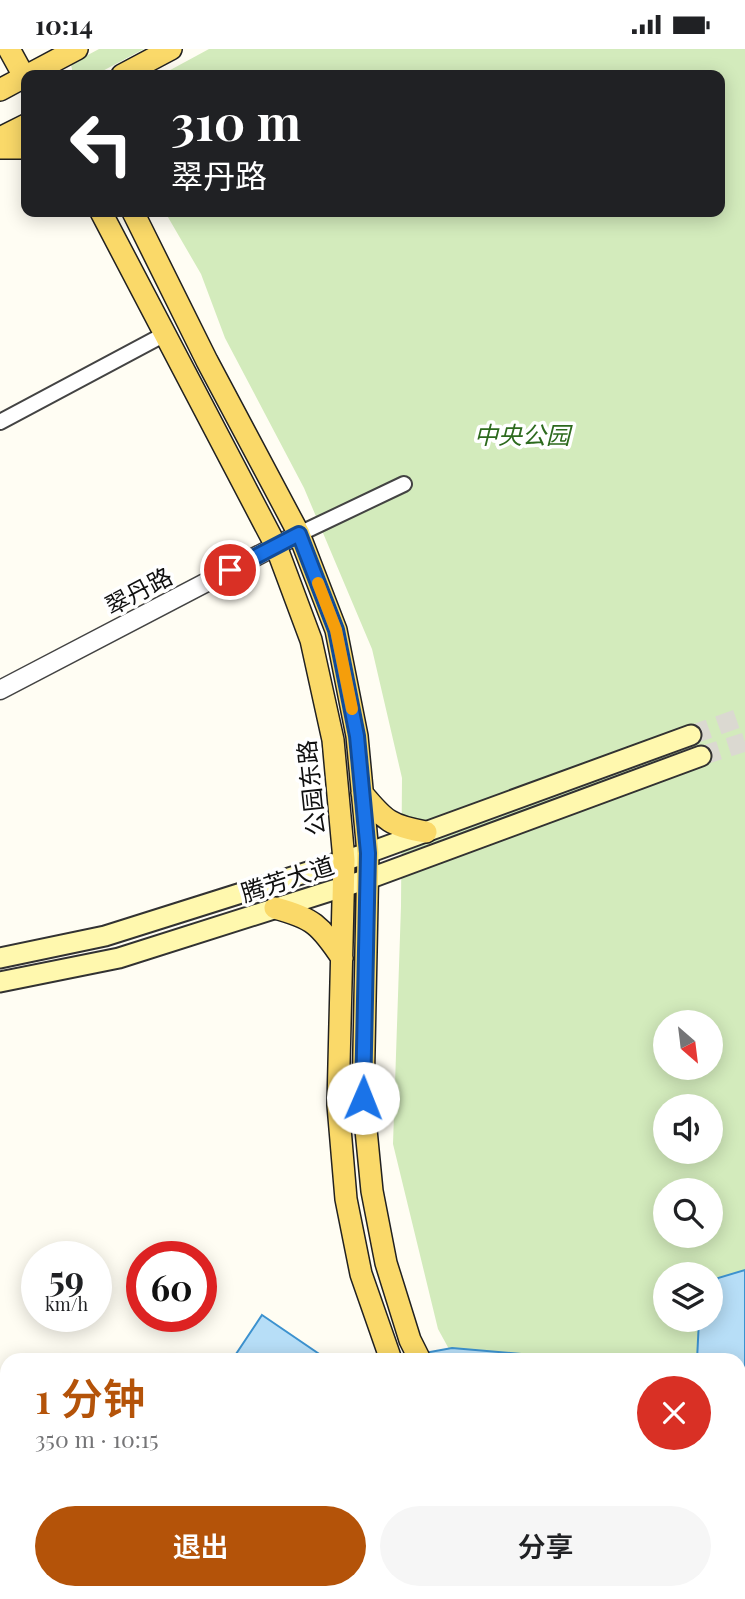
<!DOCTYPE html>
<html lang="zh">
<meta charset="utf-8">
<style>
:root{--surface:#fff;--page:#f6f6f6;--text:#202124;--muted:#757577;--accent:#b45309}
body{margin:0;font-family:"Playfair Display","Noto Sans SC",serif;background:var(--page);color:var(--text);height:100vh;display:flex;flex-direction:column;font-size:26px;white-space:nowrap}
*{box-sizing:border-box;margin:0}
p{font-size:23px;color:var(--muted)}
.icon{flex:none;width:38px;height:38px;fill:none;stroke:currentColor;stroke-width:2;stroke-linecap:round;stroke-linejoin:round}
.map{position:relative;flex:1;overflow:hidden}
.side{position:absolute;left:0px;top:1304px;width:746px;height:247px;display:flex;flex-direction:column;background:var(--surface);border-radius:21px 21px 0 0;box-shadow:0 4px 18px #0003}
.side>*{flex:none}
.top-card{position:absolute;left:21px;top:21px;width:704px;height:147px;border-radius:14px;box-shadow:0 4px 18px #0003;background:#202124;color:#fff;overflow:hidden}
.needle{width:46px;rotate:152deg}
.controls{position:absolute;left:653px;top:961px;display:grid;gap:14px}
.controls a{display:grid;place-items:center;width:70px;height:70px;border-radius:50%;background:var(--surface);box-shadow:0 4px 18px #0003;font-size:35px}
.speed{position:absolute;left:21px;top:1192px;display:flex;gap:14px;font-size:35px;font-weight:700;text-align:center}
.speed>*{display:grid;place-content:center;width:91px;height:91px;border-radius:50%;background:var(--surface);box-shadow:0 4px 18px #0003;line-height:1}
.speed small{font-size:18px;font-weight:400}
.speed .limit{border:10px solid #d22;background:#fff;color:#111}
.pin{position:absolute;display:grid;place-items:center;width:60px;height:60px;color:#fff;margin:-30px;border:4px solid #fff;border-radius:50%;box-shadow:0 2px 7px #0007}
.me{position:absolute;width:77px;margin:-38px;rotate:1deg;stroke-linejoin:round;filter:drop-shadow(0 0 5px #0008)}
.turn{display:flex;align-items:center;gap:24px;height:147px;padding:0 35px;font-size:32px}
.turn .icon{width:91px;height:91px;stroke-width:2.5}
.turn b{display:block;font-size:49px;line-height:60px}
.round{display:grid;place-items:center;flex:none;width:74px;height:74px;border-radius:37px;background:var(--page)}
.headline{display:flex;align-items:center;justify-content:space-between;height:119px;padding:0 35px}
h1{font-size:42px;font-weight:600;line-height:52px;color:var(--accent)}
.primary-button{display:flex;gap:14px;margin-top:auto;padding:14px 35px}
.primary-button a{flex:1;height:80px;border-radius:42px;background:var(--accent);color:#fff;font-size:28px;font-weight:600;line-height:80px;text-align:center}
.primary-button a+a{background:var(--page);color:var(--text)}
.status{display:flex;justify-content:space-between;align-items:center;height:49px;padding:0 35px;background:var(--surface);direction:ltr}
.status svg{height:19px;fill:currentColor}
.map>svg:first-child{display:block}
.green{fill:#d3ebbc;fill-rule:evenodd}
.water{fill:#b7def7;stroke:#3d92cf;stroke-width:2}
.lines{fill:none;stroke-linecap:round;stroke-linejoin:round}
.secondary-tunnel{stroke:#dbd9d1;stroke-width:19;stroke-dasharray:19 10;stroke-linecap:butt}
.minor-casing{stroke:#434343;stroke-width:18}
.tertiary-casing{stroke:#434343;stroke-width:21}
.secondary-casing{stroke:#323232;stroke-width:23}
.primary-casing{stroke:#212121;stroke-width:24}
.minor{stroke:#fff;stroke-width:14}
.tertiary{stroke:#fff;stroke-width:18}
.secondary{stroke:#fff8ae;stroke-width:19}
.primary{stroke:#fad969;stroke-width:21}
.route-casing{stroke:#114b97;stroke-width:18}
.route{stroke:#1a73e8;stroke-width:12}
.slow{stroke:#f59e0b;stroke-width:12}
.labels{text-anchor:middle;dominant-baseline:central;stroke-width:7;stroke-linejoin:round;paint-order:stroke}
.park-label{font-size:24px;font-style:italic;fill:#2d6a1e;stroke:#fff}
.street-label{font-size:24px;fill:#101010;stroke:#fff}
</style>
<div class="status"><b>10:14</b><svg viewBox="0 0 49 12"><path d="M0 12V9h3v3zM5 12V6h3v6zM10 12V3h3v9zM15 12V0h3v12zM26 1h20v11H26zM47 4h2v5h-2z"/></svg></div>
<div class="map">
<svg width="745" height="1550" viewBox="0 0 745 1550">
<rect width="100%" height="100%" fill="#fffdf3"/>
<!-- green -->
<path class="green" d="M 99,0 L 144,0 L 95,26 L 73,26 L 71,15 Z
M 209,0 L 745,0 L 745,1550 L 579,1550 L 575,1544 L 738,1544 L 738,1311 L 455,1311 L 438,1280 L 393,1095 L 401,857 L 402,729 L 372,600 L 304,439 L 225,289 L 201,225 L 165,163 L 719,163 L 719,26 L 161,26 ZM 665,973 L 710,973 L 710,1018 L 665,1018 ZM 665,1057 L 710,1057 L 710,1102 L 665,1102 ZM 665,1141 L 710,1141 L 710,1186 L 665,1186 ZM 665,1225 L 710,1225 L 710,1270 L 665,1270 Z"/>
<!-- water -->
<path class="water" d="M 745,1221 L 745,1380 L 739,1384 L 738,1311 L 697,1311 L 699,1271 L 710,1270 L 711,1242 L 718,1229 Z
M 262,1266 L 328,1311 L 232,1311 Z
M 452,1299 L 521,1305 L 532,1311 L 386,1311 Z"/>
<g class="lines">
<!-- secondary-tunnel -->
<path class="secondary-tunnel" d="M 691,686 L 745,667
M 701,707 L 745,693"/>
<!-- minor casing -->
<g class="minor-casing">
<path id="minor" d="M 0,373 L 165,285
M 299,485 L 404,435
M 481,1550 L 494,1544"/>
</g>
<!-- tertiary casing -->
<g class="tertiary-casing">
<path id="tertiary" d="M 0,641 L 299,485
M 0,1438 L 7,1451
M 57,1544 L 60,1550
M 0,1547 L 7,1543"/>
</g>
<!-- secondary casing -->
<g class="secondary-casing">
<path id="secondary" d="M 0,909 L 105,887 L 368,804 L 691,686
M 0,933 L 119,909 L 368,830 L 701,707"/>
</g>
<!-- primary casing -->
<g class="primary-casing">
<path id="primary" d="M 9,0 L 26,31
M 28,26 L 77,0
M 122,26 L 171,0
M 0,41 L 26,27
M 0,89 L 26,76
M 0,99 L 26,99
M 101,163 L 276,497 L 311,591 L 333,691 L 344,811 L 338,1056 L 346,1150 L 361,1225 L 391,1311
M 133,163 L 207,312 L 299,485 L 336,581 L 357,687 L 368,804 L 363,1050 L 372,1142 L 386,1214 L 410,1291 L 420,1311
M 362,744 C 385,772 391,777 426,783
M 275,859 C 313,869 320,876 342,909
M 511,1544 L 514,1550
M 541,1544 L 544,1550"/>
</g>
<!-- minor -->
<use href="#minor" class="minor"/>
<!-- tertiary -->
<use href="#tertiary" class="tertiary"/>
<!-- secondary -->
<use href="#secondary" class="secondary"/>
<!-- primary -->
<use href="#primary" class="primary"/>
</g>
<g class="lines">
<!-- route casing -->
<g class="route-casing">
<path id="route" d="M 230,521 L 299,485 L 336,581 L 357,687 L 368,804 L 363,1049"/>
</g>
<!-- route -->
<use href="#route" class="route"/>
<!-- slow -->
<path class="slow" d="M 318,534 L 336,581 L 352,660"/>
</g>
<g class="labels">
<!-- park labels -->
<g class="park-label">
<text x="522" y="385">中央公园</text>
</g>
<!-- street labels -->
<g class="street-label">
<text transform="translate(138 541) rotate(-28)">翠丹路</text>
<text transform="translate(310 739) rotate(-96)">公园东路</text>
<text transform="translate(287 829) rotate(-18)">腾芳大道</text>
</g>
</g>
</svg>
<div class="controls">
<a><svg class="needle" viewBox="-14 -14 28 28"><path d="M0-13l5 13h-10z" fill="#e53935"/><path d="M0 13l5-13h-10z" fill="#757577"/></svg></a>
<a><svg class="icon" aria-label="sound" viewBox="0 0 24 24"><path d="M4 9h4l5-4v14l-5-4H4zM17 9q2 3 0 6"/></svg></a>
<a><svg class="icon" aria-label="search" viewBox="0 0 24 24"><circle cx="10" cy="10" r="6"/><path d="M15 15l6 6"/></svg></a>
<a><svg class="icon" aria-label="layers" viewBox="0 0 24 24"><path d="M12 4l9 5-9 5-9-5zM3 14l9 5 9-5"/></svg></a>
</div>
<div class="speed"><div>59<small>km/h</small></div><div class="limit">60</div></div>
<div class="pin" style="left:230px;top:521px;background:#d93025"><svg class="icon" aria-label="arrive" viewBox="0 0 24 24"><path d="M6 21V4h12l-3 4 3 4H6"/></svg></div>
<svg class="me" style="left:363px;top:1049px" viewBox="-20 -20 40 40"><circle r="19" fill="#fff"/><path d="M0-13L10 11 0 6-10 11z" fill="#1a73e8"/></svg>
<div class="top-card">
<div class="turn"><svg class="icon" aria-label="left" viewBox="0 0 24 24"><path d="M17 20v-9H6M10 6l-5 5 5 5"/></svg><div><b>310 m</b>翠丹路</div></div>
</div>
<section class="side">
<div class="headline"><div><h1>1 分钟</h1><p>350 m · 10:15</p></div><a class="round" style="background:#d93025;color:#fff"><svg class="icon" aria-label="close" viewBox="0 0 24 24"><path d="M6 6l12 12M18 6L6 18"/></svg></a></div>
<div class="primary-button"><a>退出</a><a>分享</a></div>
</section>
</div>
